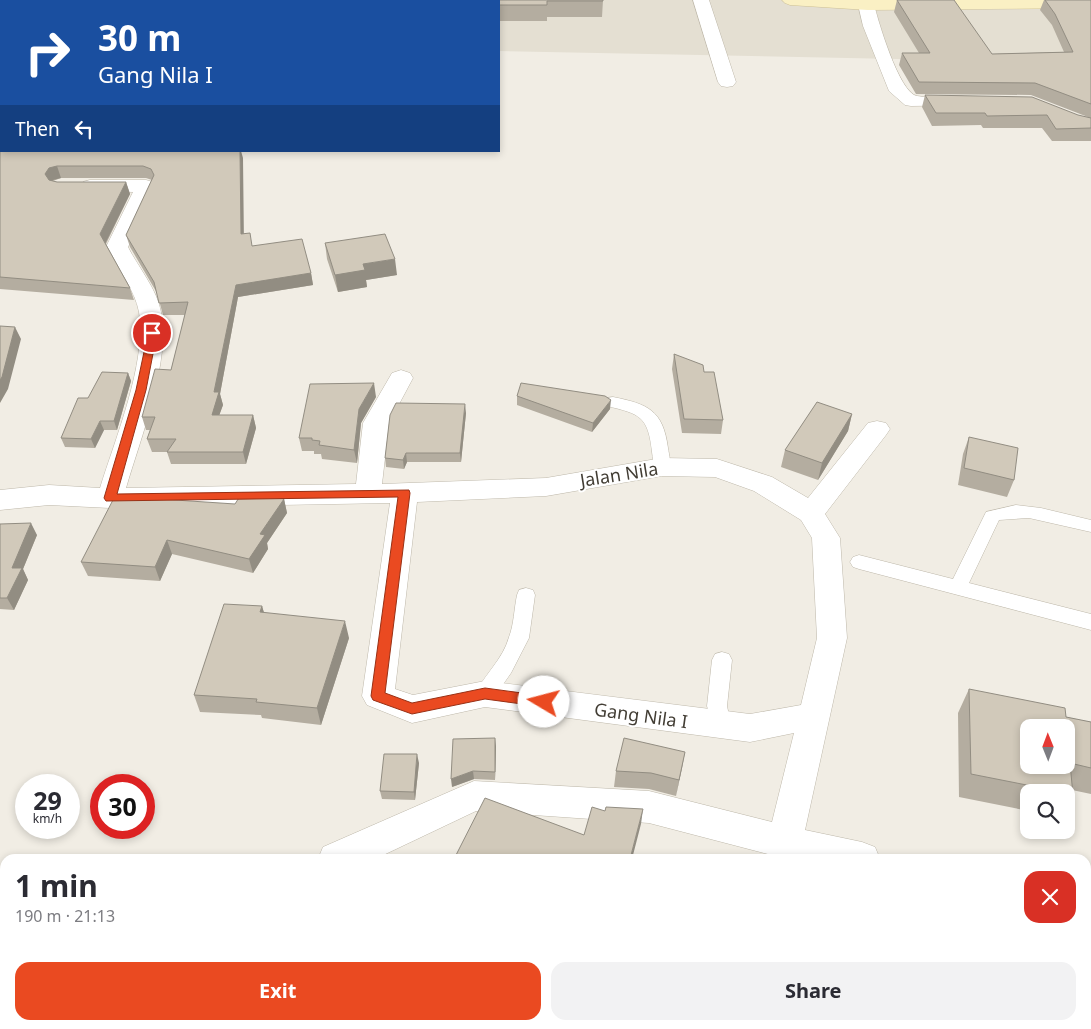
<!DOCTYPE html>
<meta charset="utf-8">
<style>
:root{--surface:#fff;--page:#f2f2f3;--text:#2b2b33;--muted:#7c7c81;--accent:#ea4a21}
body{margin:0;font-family:"Noto Sans",sans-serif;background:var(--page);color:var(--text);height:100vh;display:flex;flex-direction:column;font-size:19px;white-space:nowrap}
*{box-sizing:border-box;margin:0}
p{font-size:16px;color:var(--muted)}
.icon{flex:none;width:28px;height:28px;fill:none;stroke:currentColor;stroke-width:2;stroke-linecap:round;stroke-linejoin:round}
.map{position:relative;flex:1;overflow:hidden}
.panel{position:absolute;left:0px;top:854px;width:1091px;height:176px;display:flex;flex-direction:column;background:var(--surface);border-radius:15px 15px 0 0;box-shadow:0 2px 8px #0003}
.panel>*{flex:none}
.hud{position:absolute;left:0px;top:0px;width:500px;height:152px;box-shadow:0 2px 8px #0003;background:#1a4fa0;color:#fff;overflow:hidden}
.needle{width:32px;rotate:359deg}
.tools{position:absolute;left:1020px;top:719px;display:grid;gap:10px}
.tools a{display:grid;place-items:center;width:55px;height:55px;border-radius:10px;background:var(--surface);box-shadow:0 2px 8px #0003;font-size:25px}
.speed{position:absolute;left:15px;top:774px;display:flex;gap:10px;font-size:25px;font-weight:700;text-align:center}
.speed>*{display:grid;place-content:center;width:65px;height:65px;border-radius:50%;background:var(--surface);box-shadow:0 2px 8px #0003;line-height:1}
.speed small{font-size:12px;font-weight:400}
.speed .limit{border:8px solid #d22;background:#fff;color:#111}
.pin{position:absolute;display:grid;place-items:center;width:42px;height:42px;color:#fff;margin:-21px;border:2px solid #fff;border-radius:50%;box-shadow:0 1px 5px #0007}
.me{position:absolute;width:55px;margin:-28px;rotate:278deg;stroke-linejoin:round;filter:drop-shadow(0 0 4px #0008)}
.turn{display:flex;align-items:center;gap:18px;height:105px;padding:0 15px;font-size:22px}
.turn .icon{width:65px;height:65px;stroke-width:2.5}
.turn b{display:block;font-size:35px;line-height:42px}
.then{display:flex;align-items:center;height:48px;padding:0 15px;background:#0003;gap:10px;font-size:19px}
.round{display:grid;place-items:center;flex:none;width:52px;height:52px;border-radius:15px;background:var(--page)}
.overview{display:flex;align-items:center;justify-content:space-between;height:85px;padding:0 15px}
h1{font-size:30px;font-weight:700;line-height:38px}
.action{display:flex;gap:10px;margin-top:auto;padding:10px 15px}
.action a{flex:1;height:58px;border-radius:15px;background:var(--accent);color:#fff;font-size:20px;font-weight:700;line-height:58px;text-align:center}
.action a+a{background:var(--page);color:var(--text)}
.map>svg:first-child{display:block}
.residential{fill:#e4dfd2}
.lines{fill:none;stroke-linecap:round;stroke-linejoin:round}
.lane-casing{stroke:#beb8aa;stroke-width:1}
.street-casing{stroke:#beb8aa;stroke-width:1}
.secondary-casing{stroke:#cec196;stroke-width:1}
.lane{fill:#fff;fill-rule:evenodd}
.street{fill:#fff;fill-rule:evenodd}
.secondary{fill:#faf0c4;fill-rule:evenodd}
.wall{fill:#b4ada0}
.shaded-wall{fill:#928d82}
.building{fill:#d1c9ba;stroke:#928d82;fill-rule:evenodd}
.route{fill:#ea4a21;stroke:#983015}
.labels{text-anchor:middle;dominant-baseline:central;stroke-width:4;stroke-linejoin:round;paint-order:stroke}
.street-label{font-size:18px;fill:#423d34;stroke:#fff}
</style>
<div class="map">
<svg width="1091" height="1029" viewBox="0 0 1091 1029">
<rect width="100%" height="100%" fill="#f1ede4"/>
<path class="residential" d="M 0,0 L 1091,0 L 1091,63 L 499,51 L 499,1 L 1,1 L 1,41 Z"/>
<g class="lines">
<defs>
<path id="lane" d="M 613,397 C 648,404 663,410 668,448 C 669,455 672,464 668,471 L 662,473 L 656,471 C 653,465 653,458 652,452 C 648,416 640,414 607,406 L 605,402 L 607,398 Z
M 1016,505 L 1041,508 L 1091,520 L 1091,532 L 1029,518 L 999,520 L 969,583 L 1091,614 L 1091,630 L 859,569 L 853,567 L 850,562 L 853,557 L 859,555 L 953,579 L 986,512 Z
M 526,588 L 533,590 L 535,595 L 529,638 L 511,673 L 492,700 L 485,702 L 478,700 L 475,694 C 485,674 503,659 509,637 C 514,624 514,609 517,595 L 519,590 Z
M 722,652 L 729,654 L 732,660 L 727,706 L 731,725 L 728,731 L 721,734 L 714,731 L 707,706 L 712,660 L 715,654 Z"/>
<path id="street" d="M 693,0 L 709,0 L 736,82 L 733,86 L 727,87 L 721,86 L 718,82 Z
M 857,0 L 873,0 C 877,18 899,93 917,96 C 933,99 951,93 967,97 L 970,101 L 967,105 L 911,106 L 905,105 L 889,91 L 863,26 Z
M 90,180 L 146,180 L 153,182 L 156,186 L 128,247 C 138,267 157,289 161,312 C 171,361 140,440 126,488 L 356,484 L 363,423 L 392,373 L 401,370 L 410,373 L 413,378 L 389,423 L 382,484 L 546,478 L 662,458 L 717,459 L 772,477 L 808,498 L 868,423 L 877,421 L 886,423 L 890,429 L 886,435 L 825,514 L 840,538 L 847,638 L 805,830 L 862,842 L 875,847 L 880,859 L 787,859 L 649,823 L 476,811 L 375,859 L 318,859 L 323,847 L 474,781 L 649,791 L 772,822 L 794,733 L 750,742 L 485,707 L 412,723 L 367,705 L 362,696 L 390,503 L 110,508 L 49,505 L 0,510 L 0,490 L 49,485 L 100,488 C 115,439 147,363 139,312 C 135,290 117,267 106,247 L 133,192 L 83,190 L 80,186 L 83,182 ZM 662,476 L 715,477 L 754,491 L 801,520 L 812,538 L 817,638 L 801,705 L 750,714 L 485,681 L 413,695 L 395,689 L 417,502 L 546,496 Z
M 1086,886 L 1091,887 L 1091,923 L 1086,922 Z
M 5,925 L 5,963 L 0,964 L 0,926 Z"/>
<path id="secondary" d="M 782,0 L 1091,0 L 1091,8 L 868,10 L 790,5 L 785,3 Z"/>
</defs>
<use href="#lane" class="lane-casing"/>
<use href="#street" class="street-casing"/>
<use href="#secondary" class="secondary-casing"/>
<use href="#lane" class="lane"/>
<use href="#street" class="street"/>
<use href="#secondary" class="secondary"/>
</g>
<path class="wall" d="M 0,0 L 1,1 L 1,151 L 243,158 L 243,234 L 252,246 L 311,273 L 313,285 L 238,297 L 220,394 L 223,405 L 219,415 L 253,415 L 256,428 L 246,464 L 171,464 L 167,452 L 152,452 L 147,439 L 150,430 L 146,430 L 142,417 L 171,370 L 185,315 L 163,315 L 157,293 L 130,247 L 126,235 L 152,180 L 146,178 L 61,178 L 53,181 L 57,182 L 126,182 L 130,194 L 106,244 L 130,288 L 134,300 L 0,289 Z
M 603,0 L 602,17 L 547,17 L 547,21 L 499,21 L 499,1 Z
M 897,0 L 992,54 L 1064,52 L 1052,25 L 1040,10 L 1044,0 L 1091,0 L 1091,141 L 1052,141 L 1042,128 L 983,128 L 981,125 L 932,126 L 922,107 L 925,95 L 1088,117 L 1031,95 L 916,94 L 899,65 L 902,53 L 919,53 L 894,12 Z
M 325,243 L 397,275 L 366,280 L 367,287 L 338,292 L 327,259 Z
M 674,354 L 704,372 L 723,420 L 721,434 L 682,433 L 672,369 Z
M 128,373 L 131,381 L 117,430 L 104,430 L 95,448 L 65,447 L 61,438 L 88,398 Z
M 517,396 L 610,409 L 592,432 L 517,405 Z
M 376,397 L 361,423 L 357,463 L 322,459 L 321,454 L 314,454 L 314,451 L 302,451 L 299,438 Z
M 466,413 L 461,462 L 407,462 L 404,469 L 386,467 L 385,458 Z
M 852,414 L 848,431 L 818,480 L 781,467 L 785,450 Z
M 969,437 L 1014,480 L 1007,497 L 958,485 L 963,454 Z
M 284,499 L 287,513 L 267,543 L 268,549 L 253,573 L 172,554 L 160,581 L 88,576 L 81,562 L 235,504 Z
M 0,524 L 37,535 L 23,569 L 28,580 L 14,610 L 0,609 Z
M 262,606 L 264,613 L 349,638 L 321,725 L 262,718 L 261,715 L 200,712 L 194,695 Z
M 969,689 L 1066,717 L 1091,722 L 1091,794 L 1072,790 L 1073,795 L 1066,804 L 1066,792 L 1029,792 L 1029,811 L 959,797 L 958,713 Z
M 496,746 L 495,780 L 474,779 L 452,787 Z
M 685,752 L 676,796 L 649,789 L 614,787 L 616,771 Z
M 419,763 L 415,800 L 382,799 L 380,791 Z
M 632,1025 L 713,1029 L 632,1029 Z
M 850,1025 L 872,1025 L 863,1029 L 852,1029 Z
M 918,1025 L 957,1025 L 956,1029 L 918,1029 Z"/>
<path class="shaded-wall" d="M 240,151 L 241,151 L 243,158 L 244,246 L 241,234 Z
M 57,166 L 61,178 L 53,180 L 49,186 L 45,174 L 49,168 Z
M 126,182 L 130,194 L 104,246 L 100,234 Z
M 395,259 L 397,275 L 366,280 L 367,287 L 338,292 L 335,275 L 363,264 Z
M 311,273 L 313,285 L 238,297 L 220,394 L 223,405 L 215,427 L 212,415 L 214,392 L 236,285 Z
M 15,327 L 21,339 L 8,389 L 0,403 L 0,380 Z
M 128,373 L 131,381 L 117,430 L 114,421 Z
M 374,383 L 376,397 L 361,423 L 357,463 L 354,450 L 359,409 Z
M 611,400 L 610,409 L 592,432 L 593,423 Z
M 465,404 L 466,413 L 461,462 L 460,453 Z
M 852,414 L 848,431 L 818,480 L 822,463 Z
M 253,415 L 256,428 L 246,464 L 243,452 Z
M 100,421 L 104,430 L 95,448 L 91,439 Z
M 406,453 L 407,462 L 404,469 L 403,460 Z
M 284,499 L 287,513 L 267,543 L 268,549 L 253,573 L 249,559 L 260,534 Z
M 31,523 L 37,535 L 23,569 L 28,580 L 14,610 L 7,598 L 12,568 Z
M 167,540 L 172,554 L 160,581 L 155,567 Z
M 262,606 L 267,623 L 260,612 Z
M 345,621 L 349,638 L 321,725 L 317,708 Z
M 495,738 L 496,746 L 495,780 Z
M 685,752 L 682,768 L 676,796 L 679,780 Z
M 417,754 L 419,763 L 415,800 L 414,792 Z
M 473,771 L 474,779 L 452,787 L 451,779 Z
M 643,809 L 641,824 L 632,859 L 630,859 Z
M 235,1025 L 273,1025 L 273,1028 L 266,1029 L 235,1029 Z
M 858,1025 L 872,1025 L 863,1029 L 856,1029 Z"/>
<path class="building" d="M 0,0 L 374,0 L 375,1 L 1,1 L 1,151 L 240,151 L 241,234 L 250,233 L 252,246 L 302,239 L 311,273 L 236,285 L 214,392 L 219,392 L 212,415 L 253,415 L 243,452 L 167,452 L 176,439 L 147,439 L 155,417 L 142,417 L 155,369 L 171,370 L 188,302 L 159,303 L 154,282 L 126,235 L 154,175 L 151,169 L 143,166 L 57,166 L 49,168 L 45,174 L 49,180 L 57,182 L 126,182 L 100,234 L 130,288 L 0,277 Z
M 473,0 L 603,0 L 603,1 L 547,1 L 547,5 L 499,5 L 499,1 L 473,1 Z
M 897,0 L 954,0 L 992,54 L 1073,52 L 1055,14 L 1045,0 L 1091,0 L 1091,104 L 1035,83 L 919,82 L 902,53 L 930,53 Z
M 925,95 L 1032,97 L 1078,115 L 1091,118 L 1091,128 L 1056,129 L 1047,115 L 987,116 L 985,113 L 936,113 Z
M 385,234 L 395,259 L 363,264 L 365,270 L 335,275 L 325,243 Z
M 0,326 L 15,327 L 2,377 L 0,380 Z
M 674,354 L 703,365 L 704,372 L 714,372 L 723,420 L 684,419 Z
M 102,372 L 128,373 L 114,421 L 100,421 L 91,439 L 61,438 L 78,398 L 88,398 Z
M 374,383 L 359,409 L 354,450 L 319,445 L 320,441 L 312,440 L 312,438 L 299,438 L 310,384 Z
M 521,383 L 605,396 L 611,400 L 593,423 L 517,396 Z
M 817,402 L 852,414 L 822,463 L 785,450 Z
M 396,403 L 465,404 L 460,453 L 406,453 L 403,460 L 385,458 L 390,415 Z
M 969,437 L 1018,448 L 1014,480 L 964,468 Z
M 242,493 L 259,493 L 284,499 L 260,534 L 265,535 L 249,559 L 167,540 L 155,567 L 81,562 L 115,496 L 235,504 Z
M 31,523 L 12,568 L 22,568 L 7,598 L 0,598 L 0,524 Z
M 224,604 L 262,606 L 260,612 L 345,621 L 317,708 L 256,702 L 257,699 L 194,695 Z
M 969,689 L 1065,708 L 1066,717 L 1091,722 L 1091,768 L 1070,763 L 1073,795 L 1066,793 L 1066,792 L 1062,792 L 971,774 ZM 1029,728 L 1066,728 L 1066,765 L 1029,765 Z
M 495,738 L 495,772 L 473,771 L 451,779 L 453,739 Z
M 624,738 L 685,752 L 679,780 L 651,773 L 616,771 Z
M 384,754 L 417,754 L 414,792 L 380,791 Z
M 485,798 L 584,835 L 592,807 L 605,811 L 606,807 L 643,809 L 630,859 L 454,859 Z
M 10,1025 L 235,1025 L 235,1029 L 10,1029 Z
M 414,1025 L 433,1025 L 433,1029 L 401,1029 Z
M 632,1025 L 695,1025 L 713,1029 L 641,1029 Z
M 922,1025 L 957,1025 L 956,1029 L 921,1029 Z"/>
<path class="route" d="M 152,330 L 157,333 L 146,390 L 117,494 L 409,490 L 410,493 L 385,693 L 412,703 L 485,688 L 544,696 L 548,698 L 550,702 L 548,705 L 544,707 L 485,699 L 412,714 L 373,700 L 371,696 L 398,497 L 106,501 L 104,498 L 136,390 L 148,333 Z"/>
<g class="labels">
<g class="street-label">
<text transform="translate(619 474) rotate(-9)">Jalan Nila</text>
<text transform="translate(641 715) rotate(8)">Gang Nila I</text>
</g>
</g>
</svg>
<div class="tools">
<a><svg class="needle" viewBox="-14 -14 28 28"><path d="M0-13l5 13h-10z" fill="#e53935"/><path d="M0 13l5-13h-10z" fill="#7c7c81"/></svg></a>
<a><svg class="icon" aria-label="search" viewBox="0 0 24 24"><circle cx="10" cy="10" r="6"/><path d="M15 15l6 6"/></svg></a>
</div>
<div class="speed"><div>29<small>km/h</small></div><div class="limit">30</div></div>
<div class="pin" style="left:152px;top:333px;background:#d93025"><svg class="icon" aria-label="arrive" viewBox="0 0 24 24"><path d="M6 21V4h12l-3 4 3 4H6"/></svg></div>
<svg class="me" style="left:544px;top:702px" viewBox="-20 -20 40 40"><circle r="19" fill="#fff"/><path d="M0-13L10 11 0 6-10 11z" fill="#ea4a21"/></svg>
<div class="hud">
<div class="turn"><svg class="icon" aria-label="right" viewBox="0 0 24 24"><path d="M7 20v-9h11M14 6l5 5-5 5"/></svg><div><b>30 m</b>Gang Nila I</div></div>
<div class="then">Then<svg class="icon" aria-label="left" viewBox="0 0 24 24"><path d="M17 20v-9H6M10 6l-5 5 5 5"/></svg></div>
</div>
<section class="panel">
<div class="overview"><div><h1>1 min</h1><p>190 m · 21:13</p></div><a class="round" style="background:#d93025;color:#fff"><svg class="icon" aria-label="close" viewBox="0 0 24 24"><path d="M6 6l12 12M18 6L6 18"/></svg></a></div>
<div class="action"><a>Exit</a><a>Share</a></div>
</section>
</div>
